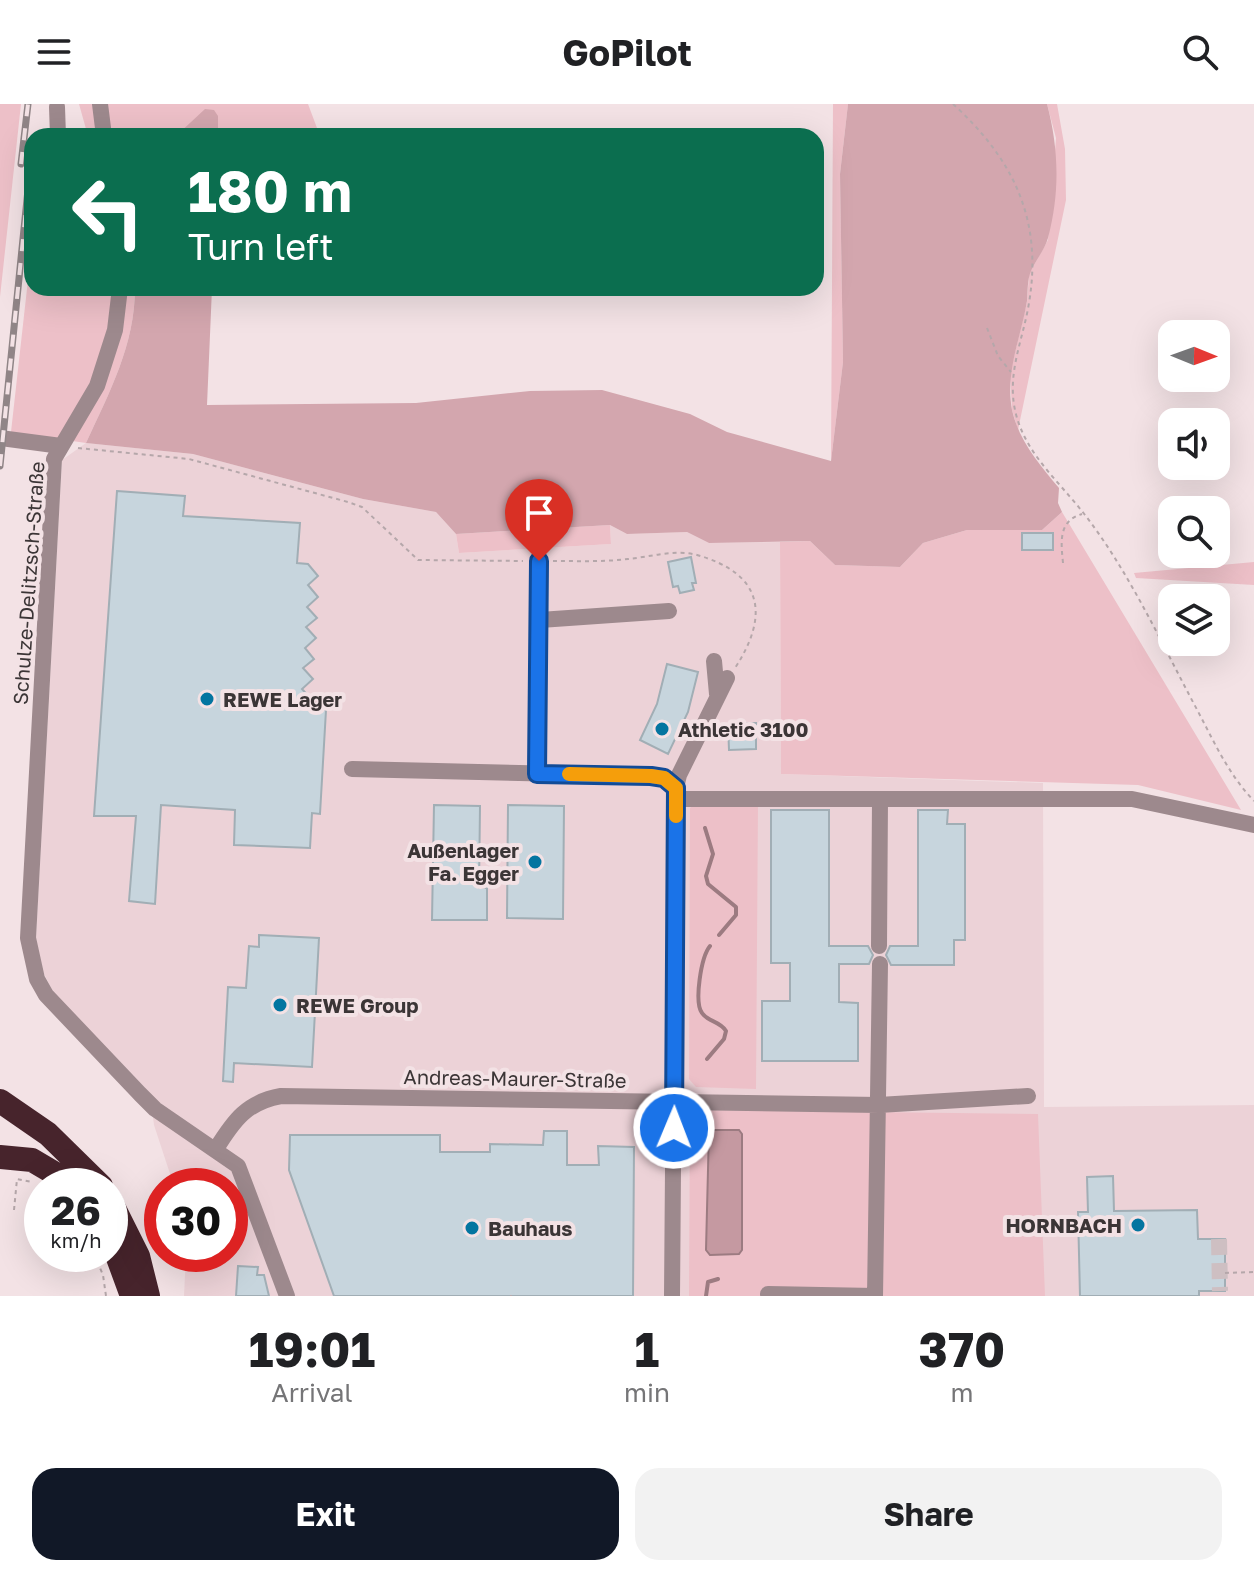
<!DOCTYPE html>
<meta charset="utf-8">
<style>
:root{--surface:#fff;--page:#f2f2f2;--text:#202124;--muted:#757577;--accent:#111827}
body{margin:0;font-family:"Golos Text",sans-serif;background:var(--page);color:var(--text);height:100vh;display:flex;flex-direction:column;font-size:30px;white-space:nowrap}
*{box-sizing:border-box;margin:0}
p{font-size:26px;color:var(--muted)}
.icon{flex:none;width:44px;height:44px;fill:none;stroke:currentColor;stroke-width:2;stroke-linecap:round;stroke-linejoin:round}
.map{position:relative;height:1192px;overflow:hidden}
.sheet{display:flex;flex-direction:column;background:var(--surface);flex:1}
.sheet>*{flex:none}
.hud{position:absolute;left:24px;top:24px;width:800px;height:168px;border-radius:24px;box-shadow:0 8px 32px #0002;background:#0b6e4f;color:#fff;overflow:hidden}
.needle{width:52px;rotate:91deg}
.buttons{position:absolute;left:1158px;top:216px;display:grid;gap:16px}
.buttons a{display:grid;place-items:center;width:72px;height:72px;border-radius:16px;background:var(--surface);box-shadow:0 8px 32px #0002;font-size:40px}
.speed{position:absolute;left:24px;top:1064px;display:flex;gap:16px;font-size:40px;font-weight:700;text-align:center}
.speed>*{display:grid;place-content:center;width:104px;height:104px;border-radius:50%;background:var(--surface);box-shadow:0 8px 32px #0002;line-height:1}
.speed small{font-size:20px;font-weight:400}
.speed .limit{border:12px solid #d22;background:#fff;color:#111}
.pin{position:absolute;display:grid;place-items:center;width:68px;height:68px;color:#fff;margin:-82px -34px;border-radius:50% 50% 50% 0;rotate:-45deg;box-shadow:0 0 8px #0007}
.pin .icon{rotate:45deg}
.me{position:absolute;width:88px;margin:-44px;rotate:1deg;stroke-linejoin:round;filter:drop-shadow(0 0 6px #0008)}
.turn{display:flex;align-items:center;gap:28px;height:168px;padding:0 32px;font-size:36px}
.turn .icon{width:104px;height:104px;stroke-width:2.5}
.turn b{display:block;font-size:56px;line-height:68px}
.eta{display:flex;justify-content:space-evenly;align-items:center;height:136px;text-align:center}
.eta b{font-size:48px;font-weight:700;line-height:56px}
.primary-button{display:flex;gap:16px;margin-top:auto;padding:16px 32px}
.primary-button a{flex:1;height:92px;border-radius:24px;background:var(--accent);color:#fff;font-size:32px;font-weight:700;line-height:92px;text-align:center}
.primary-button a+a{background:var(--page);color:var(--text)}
header{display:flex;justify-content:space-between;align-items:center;height:104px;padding:0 32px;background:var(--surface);font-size:36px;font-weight:700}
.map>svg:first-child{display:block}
.built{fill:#ecd2d7}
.green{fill:#edc0c8}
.forest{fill:#d3a6ae}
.water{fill:#c599a1;stroke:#9c7b81;stroke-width:2}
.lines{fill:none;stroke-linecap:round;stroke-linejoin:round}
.stream{stroke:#9c7b81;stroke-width:4}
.building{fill:#c7d5dd;stroke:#a1aeb5;stroke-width:2}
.minor-tunnel{stroke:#cebfc2;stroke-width:16;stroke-dasharray:16 8;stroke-linecap:butt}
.path{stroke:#b5a7aa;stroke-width:2;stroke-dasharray:4 4;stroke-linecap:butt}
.minor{stroke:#9d898d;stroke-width:16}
.highway{stroke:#47242c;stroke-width:24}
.rail-casing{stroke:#908587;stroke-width:7}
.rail{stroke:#f3e2e5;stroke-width:4;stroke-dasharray:12;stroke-linecap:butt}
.route-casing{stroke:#114b97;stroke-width:20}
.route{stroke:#1a73e8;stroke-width:14}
.slow{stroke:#f59e0b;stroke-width:14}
.poi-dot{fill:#0475a0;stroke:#f3e2e5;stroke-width:3}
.labels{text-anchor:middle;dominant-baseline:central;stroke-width:8;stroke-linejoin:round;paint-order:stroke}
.street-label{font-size:20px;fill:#3b3536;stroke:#f3e2e5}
.poi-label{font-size:20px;font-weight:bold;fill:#3b3536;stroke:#f3e2e5;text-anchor:start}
</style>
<header><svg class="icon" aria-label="menu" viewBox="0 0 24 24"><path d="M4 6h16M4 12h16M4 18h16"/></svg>GoPilot<svg class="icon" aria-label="search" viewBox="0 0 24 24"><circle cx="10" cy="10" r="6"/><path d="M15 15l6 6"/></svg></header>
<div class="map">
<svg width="1254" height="1192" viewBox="0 0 1254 1192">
<rect width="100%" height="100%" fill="#f3e2e5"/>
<path class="built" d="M 86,339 L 193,350 L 363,395 L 436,408 L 456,430 L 459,449 L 611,440 L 610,421 L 627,430 L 687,428 L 709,439 L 780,438 L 781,670 L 1043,679 L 1044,1003 L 1254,1001 L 1254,1192 L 184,1192 L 186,1150 L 230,1150 L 230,1082 L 174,1082 L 154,1021 L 150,989 L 56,893 L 43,868 L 36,834 L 62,356 Z"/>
<path class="green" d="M 0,0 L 21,0 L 0,193 Z
M 79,0 L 308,0 L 320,32 L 218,32 L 218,12 L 181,26 L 176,32 L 88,32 Z
M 833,0 L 848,0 L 840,70 L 843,258 L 831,357 Z
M 1047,0 L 1057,0 L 1065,45 L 1066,96 L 1018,326 L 1012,306 L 1010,269 L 1027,198 L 1029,170 L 1048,136 L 1056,34 Z
M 32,140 L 32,184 L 135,184 C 135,241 109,289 86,339 L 11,328 Z
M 1062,408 L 1241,706 L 1138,681 L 781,670 L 780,438 L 810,437 L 835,461 L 900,463 L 923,439 L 967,426 L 1042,426 Z
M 610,421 L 611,440 L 459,449 L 456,430 Z
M 1254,458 L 1254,481 L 1136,474 L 1134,469 Z
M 696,699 L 758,700 L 756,985 L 696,983 L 689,975 L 690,704 Z
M 693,1006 L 1038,1010 L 1045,1192 L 689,1192 L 690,1008 Z"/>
<path class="forest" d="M 848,0 L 1047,0 C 1059,45 1060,89 1048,134 C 1045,145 1036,156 1031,167 C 1027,176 1028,187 1027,197 C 1021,234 1005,267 1012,306 C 1019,337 1039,360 1059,384 L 1058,399 L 1062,408 L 1042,426 L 967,426 L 923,439 L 900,463 L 835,461 L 810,437 L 709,439 L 687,428 L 627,430 L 610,421 L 456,430 L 436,408 L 363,395 L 193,350 L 86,339 C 109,289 135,241 135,184 L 212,184 L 207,301 L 416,299 L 530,287 L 602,286 L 690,310 L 727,328 L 831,357 L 843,258 L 840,70 Z
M 205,5 L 214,6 L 218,12 L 218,32 L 176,32 Z"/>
<path class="water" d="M 709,1026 L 739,1026 L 742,1030 L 742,1146 L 739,1150 L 710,1151 L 706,1146 Z"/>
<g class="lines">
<path class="stream" d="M 705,724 L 713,750 L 706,772 L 708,780 L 736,803 L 736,811 L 719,831
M 707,955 L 724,935 L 726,927 C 720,917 708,918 702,909 C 694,898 701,853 710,842
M 706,1192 L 708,1178 L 718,1175"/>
</g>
<path class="building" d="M 117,387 L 185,392 L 183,412 L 300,419 L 297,459 L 308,460 L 318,472 L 308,481 L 318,493 L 307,503 L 317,514 L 306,523 L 316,534 L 305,544 L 314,555 L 303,564 L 313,575 L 302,585 L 320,605 L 326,606 L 320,710 L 312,709 L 310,744 L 234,741 L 235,706 L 161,701 L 155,800 L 129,797 L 136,712 L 94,712 Z
M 1022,429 L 1053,429 L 1053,446 L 1022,446 Z
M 691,453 L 696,479 L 692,479 L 694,486 L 680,489 L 678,482 L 673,483 L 668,458 Z
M 667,560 L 698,568 L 688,608 L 668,650 L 640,636 L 657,600 Z
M 756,619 L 756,645 L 729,646 L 728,620 Z
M 434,701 L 480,702 L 479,784 L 487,784 L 487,816 L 432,816 Z
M 508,701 L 564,702 L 563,815 L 507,814 Z
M 771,706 L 829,706 L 829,842 L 868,842 L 873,851 L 869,860 L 839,860 L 839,898 L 858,899 L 858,957 L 762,957 L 762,897 L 790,897 L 790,859 L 771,859 Z
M 918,706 L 948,706 L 947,720 L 965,720 L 965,836 L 954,836 L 954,861 L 891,861 L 886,851 L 890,842 L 918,842 Z
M 259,831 L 319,834 L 312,963 L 234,959 L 233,978 L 223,977 L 228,883 L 246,884 L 249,842 L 259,843 Z
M 544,1027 L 567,1027 L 567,1061 L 599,1061 L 598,1042 L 634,1043 L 633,1192 L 334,1192 L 289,1066 L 290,1031 L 440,1031 L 440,1048 L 490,1048 L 490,1040 L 543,1041 Z
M 1113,1072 L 1114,1107 L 1197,1106 L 1198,1135 L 1225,1135 L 1225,1187 L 1199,1187 L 1199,1192 L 1080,1192 L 1078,1108 L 1088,1108 L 1087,1073 Z
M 238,1162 L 258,1163 L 257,1171 L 264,1171 L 269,1192 L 236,1192 Z"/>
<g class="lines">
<path class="minor-tunnel" d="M 1219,1135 L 1220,1187"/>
<path class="path" d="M 953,0 C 1013,55 1043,115 1029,199 C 1023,236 1007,268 1015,306 C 1024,349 1059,377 1085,411 C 1129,468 1160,536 1194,600 C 1212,633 1227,669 1254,697
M 987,224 L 998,252 L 1011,268
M 78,344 L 189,355 L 348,398 L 362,403 L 418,456 L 523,457
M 553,457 C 578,457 604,458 628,455 C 650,453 675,445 697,451 C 761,469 771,509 735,564
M 1063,459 C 1061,438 1058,417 1082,410
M 14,1106 L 17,1075 L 32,1078
M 94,1150 L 103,1171 L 106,1192
M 1225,1169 L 1254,1168
M 511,1191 L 511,1192"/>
<path class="minor" d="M 100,0 L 104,32
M 57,3 L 58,32
M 120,184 L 115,226 L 97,282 L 54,355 L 28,834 L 37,875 L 46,891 L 140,990 L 155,1005 L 238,1062 L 287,1192
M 0,334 L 61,342
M 540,516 L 669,507
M 714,557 L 717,590
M 352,665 L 651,672 L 664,674 L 676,684
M 537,670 L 539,457
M 676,695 L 1132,695 L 1254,721
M 879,842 L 880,695
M 216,1045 C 234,1016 247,998 281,992 L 879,1001 L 1028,992
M 768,1190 L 875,1192
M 672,1192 L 676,684 L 679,671 L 727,574
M 875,1192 L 880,860"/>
<path class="highway" d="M 0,997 L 48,1030 L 101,1082
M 0,1053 L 32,1056 L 76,1082
M 110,1096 L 138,1152 L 148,1192
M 110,1132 L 132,1192"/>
<defs>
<path id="rail" d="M 21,60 L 28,0
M 0,362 L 32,46"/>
</defs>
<use href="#rail" class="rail-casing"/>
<use href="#rail" class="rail"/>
</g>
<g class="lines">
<defs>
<path id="route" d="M 539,457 L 537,670 L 651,672 L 664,674 L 676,684 L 674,1024"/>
</defs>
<use href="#route" class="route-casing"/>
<use href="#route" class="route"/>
<path class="slow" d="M 569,670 L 651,672 L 664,674 L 676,684 L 676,712"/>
</g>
<g class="poi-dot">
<circle cx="207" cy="595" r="8"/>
<circle cx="662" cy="625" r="8"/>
<circle cx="535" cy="758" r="8"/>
<circle cx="280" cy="901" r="8"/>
<circle cx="1138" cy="1121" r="8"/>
<circle cx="472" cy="1124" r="8"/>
</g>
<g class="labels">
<g class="street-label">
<text transform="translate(28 479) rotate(-86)">Schulze-Delitzsch-Straße</text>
<text transform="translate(515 974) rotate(1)">Andreas-Maurer-Straße</text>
</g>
<g class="poi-label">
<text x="223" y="595">REWE Lager</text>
<text x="678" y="625">Athletic 3100</text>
<text x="519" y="746" text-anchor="end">Außenlager<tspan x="519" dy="23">Fa. Egger</tspan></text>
<text x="296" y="901">REWE Group</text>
<text x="1122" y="1121" text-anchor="end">HORNBACH</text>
<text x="488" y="1124">Bauhaus</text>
</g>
</g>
</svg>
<div class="buttons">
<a><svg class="needle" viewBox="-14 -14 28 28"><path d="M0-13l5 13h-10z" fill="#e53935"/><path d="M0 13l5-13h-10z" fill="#757577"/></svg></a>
<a><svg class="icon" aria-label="sound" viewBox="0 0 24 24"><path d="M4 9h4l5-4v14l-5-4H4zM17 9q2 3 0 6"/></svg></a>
<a><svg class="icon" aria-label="search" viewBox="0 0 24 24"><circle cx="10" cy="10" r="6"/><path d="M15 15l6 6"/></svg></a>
<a><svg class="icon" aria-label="layers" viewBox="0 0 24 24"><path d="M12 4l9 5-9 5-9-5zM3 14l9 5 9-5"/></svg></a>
</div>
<div class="speed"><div>26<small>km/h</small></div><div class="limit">30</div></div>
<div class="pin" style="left:539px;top:457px;background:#d93025"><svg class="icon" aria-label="arrive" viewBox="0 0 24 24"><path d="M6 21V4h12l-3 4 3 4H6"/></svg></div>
<svg class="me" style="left:674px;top:1024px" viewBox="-20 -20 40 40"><circle r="17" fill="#1a73e8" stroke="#fff" stroke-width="3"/><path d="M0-11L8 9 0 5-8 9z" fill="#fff"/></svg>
<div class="hud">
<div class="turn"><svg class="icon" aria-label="left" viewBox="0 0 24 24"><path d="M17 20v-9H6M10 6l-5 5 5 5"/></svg><div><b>180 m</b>Turn left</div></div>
</div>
</div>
<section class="sheet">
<div class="eta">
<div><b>19:01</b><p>Arrival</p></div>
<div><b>1</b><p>min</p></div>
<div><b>370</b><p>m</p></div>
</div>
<div class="primary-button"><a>Exit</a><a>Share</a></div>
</section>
